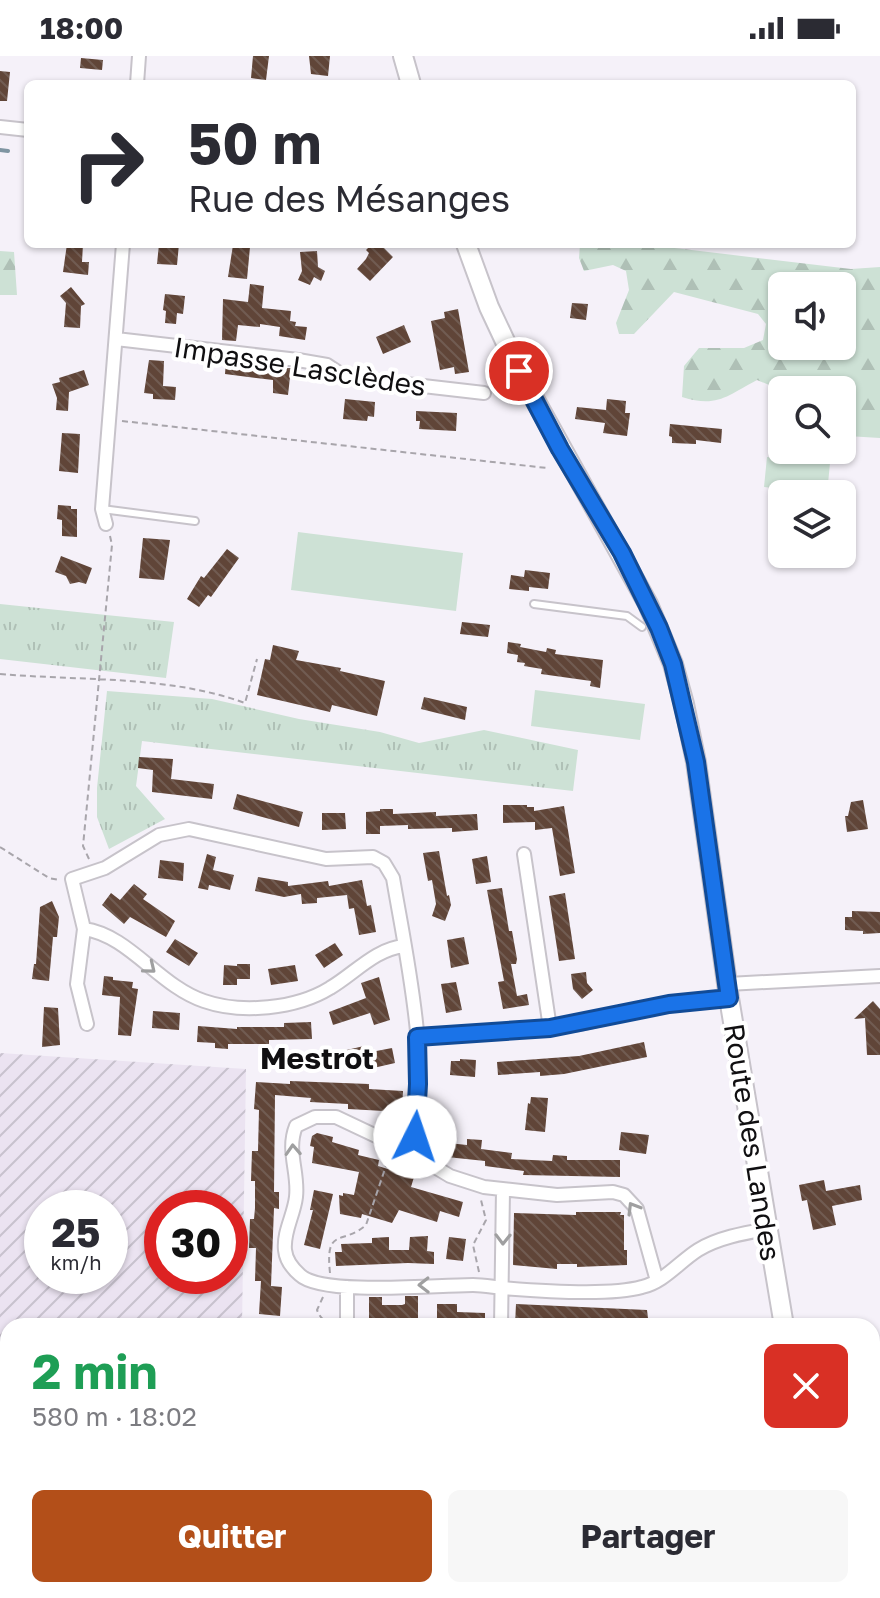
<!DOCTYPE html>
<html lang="fr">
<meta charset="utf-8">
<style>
:root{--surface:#fff;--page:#f7f7f7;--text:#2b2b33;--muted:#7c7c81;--accent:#b34f19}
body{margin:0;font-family:"Golos Text",sans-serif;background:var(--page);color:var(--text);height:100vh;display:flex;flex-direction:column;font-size:30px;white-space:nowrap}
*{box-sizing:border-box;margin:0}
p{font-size:26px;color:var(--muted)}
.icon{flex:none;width:44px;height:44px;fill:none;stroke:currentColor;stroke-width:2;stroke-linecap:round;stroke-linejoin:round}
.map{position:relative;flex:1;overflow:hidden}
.sheet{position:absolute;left:0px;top:1262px;width:880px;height:280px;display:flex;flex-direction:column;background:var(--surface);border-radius:24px 24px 0 0;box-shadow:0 2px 6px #0004}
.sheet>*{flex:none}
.hud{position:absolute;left:24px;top:24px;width:832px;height:168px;border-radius:12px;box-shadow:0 2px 6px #0004;background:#fff;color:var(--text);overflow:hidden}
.controls{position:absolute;left:768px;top:216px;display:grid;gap:16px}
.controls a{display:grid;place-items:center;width:88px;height:88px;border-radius:12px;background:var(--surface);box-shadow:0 2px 6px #0004;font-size:40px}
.speed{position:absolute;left:24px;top:1134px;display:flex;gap:16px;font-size:40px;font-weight:700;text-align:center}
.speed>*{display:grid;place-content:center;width:104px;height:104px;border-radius:50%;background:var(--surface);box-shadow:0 2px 6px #0004;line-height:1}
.speed small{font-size:20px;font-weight:400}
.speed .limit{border:12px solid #d22;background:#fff;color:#111}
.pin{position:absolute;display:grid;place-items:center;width:68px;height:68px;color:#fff;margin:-34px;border:4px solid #fff;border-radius:50%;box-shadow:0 2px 8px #0007}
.me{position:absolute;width:88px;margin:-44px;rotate:4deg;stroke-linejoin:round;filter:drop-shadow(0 0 6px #0008)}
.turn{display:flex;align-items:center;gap:28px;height:168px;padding:0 32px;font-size:36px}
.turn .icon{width:104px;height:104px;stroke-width:2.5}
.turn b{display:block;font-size:56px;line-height:68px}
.round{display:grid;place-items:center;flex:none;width:84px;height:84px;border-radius:12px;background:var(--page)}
.overview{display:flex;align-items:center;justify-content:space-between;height:136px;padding:0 32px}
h1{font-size:48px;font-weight:700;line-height:60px;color:#1e9e55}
.primary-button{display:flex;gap:16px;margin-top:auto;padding:16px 32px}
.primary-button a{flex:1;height:92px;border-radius:12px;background:var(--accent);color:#fff;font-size:32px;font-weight:700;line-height:92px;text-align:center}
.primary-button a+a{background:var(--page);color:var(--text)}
.status{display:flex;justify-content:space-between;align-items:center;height:56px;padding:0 40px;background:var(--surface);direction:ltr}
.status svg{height:22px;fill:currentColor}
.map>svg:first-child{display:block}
.industrial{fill:url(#industrial-furrows);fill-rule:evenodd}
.grass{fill:url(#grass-tufts)}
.forest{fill:url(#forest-firs);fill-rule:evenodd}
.pitch{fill:#cde1d5}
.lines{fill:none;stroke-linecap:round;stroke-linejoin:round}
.stream{stroke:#7f95a2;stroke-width:4}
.building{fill:url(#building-back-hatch)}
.service-casing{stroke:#c7c3ca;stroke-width:10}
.minor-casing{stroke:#c7c3ca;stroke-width:16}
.secondary-casing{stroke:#c7c3ca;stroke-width:20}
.primary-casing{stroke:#c7c3ca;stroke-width:22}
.path{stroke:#a8a5ab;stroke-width:2;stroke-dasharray:6 4;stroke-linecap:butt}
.service{stroke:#fff;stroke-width:6}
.minor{stroke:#fff;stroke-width:12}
.secondary{stroke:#fff;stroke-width:16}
.primary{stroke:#fff;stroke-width:18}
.oneway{stroke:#9f9fa0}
.route-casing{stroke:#114b97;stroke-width:20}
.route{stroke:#1a73e8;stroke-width:14}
.labels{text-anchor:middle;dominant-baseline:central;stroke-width:8;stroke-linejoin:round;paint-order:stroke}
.street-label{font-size:28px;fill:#100f11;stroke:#fff}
.neighbourhood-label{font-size:30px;font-weight:bold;fill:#100f11;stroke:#fff}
</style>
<div class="status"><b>18:00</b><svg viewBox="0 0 49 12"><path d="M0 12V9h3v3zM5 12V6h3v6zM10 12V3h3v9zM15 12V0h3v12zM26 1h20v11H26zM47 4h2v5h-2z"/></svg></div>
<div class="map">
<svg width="880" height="1542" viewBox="0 0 880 1542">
<defs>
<pattern id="industrial-furrows" width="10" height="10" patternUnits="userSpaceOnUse" patternTransform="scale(2)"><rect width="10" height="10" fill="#ebe3f1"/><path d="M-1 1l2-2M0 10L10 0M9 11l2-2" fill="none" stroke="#c8c2ce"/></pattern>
<pattern id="grass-tufts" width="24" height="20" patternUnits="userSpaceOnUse" patternTransform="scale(2)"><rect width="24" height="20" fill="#cde1d5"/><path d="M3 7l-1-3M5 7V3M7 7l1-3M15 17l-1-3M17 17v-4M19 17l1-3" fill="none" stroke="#afc0b6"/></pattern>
<pattern id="forest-firs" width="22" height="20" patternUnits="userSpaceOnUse" patternTransform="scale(2)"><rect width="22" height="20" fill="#cde1d5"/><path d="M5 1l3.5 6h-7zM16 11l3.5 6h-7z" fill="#afc0b6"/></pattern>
<pattern id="building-back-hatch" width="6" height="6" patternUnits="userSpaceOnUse" patternTransform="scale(2)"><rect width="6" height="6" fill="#604538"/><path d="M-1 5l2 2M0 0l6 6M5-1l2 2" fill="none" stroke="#715c52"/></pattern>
</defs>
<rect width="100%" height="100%" fill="#f5f1f9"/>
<path class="industrial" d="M 0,997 L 246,1013 L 242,1270 L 8,1270 L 8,1453 L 0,1446 ZM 42,1152 L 110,1152 L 110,1220 L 42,1220 ZM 162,1152 L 230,1152 L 230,1220 L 162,1220 Z
M 0,1486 L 8,1492 L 8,1534 L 31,1534 L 25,1542 L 0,1542 Z
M 110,1534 L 203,1534 L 197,1542 L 120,1542 Z"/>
<path class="grass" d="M 0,548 L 174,566 L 166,622 L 0,603 Z
M 107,635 L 212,643 L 299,663 L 380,676 L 419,687 L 484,674 L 578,694 L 573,735 L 142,685 L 136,730 L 165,763 L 109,793 L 97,761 L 97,732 Z"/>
<path class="forest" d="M 580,188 L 641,188 L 851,213 L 880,211 L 880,382 L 847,380 L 842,386 L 842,334 L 782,334 L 782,353 L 774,331 L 757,324 C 727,340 717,352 682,341 L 684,310 L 699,292 L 744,292 L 763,284 L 766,268 L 758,258 L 674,236 L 634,278 L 619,278 L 616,267 L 629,234 L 626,215 L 613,209 L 584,215 L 579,202 ZM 842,230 L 842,290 L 782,290 L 782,230 Z
M 0,195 L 14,196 L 17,239 L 0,239 Z
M 880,1340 L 880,1442 L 872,1444 L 872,1341 Z"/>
<path class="pitch" d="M 767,401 L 830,407 L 827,438 L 764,431 Z
M 298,476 L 463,497 L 456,555 L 291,534 Z
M 535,634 L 645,648 L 640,684 L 531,670 Z"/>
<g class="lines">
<path class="stream" d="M 0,94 L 8,95
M 872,1433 L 880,1427
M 214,1542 L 221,1534"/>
</g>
<path class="building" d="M 253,0 L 269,0 L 266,24 L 251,22 Z
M 309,0 L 330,0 L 328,20 L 311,18 Z
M 81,2 L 103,4 L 102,14 L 80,12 Z
M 0,15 L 10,16 L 7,45 L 0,45 Z
M 67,188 L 83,188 L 82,206 L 89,206 L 88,219 L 63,216 Z
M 159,188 L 179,188 L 177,209 L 157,208 Z
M 372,188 L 380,188 L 393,201 L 370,225 L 357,213 L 366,203 L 369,197 L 366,194 Z
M 233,189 L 250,191 L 247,223 L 228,221 Z
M 317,195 L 318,211 L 325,215 L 321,225 L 314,221 L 310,229 L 298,224 L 302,215 L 300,196 Z
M 250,228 L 264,230 L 262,252 L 291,255 L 290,265 L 296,266 L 295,270 L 307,271 L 305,284 L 279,280 L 280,271 L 260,268 L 260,271 L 238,269 L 236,285 L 222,284 L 223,243 L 248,246 Z
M 71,231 L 85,248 L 81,250 L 80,272 L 64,271 L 66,247 L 60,240 Z
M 165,238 L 185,240 L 183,258 L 177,257 L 176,268 L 165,267 L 166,255 L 163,254 Z
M 572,247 L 588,248 L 586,264 L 570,262 Z
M 458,253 L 469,316 L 455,318 L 454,311 L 440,314 L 431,265 L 445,262 L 444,256 Z
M 404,269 L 411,286 L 383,298 L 376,281 Z
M 149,304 L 164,305 L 163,330 L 176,331 L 175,344 L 153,343 L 153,338 L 144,337 Z
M 226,305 L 255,308 L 255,312 L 291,312 L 288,339 L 273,337 L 273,324 L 225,318 Z
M 84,314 L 89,329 L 69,336 L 68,355 L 56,354 L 57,342 L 52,328 L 60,326 L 59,322 Z
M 345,343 L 375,346 L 374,361 L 368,360 L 367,365 L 343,363 Z
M 607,343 L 626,345 L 625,357 L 630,357 L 627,380 L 603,377 L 605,367 L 575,363 L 577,351 L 606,354 Z
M 416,355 L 457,357 L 456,375 L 419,373 L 420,365 L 416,365 Z
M 670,368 L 722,373 L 721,387 L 696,384 L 696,388 L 672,387 L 672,381 L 669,380 Z
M 62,377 L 80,378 L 78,417 L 59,415 Z
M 58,449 L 71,450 L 71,453 L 77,453 L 77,481 L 62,480 L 62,464 L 57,463 Z
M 143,482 L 170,484 L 164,524 L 139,522 Z
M 227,493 L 239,502 L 211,541 L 208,539 L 199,551 L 187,543 L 201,520 L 204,522 Z
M 61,500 L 92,512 L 86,528 L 79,526 L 70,528 L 66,520 L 55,516 Z
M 525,514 L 550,517 L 548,533 L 529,531 L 529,535 L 509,533 L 511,519 L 524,521 Z
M 462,566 L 490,569 L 488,581 L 460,578 Z
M 508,586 L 521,588 L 520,591 L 546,596 L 547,592 L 556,594 L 555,598 L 603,604 L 600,632 L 590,630 L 591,625 L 541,618 L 542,613 L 524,610 L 525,607 L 517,606 L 518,599 L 507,597 Z
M 273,589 L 299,595 L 296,604 L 341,612 L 340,615 L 385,625 L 377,660 L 332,649 L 330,656 L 257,639 L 265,603 L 270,604 Z
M 424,641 L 467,651 L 465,664 L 421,653 Z
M 139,701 L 173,703 L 171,723 L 214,728 L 212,743 L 152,736 L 153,714 L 138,712 Z
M 237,738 L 303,756 L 299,771 L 233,753 Z
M 863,744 L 868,773 L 847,776 L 845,760 L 848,760 L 851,746 Z
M 503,749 L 527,749 L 527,751 L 534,751 L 534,755 L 564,750 L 575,817 L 560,820 L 552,772 L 535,774 L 535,766 L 503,767 Z
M 380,753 L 393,753 L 393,758 L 436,756 L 436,760 L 477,758 L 478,774 L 452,776 L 452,772 L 408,773 L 408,769 L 380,770 L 380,778 L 366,778 L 366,756 L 380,755 Z
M 322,757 L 345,757 L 346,773 L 322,774 Z
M 439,795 L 447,840 L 449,839 L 451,849 L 445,865 L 432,860 L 436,848 L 432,824 L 428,825 L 423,797 Z
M 207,798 L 216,801 L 213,814 L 234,819 L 230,834 L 209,829 L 208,834 L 198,832 Z
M 487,800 L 491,826 L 476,828 L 472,803 Z
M 160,804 L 184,807 L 183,825 L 158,822 Z
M 258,821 L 288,826 L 288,830 L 328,825 L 329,830 L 362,824 L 367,850 L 371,849 L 376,876 L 359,879 L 354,852 L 349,853 L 347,839 L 317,842 L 317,847 L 302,848 L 301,838 L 284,841 L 255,835 Z
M 134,828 L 147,838 L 143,843 L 175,865 L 166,881 L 130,861 L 124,868 L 102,849 L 111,837 L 120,844 Z
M 502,832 L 509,875 L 512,875 L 517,903 L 516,908 L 511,908 L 517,940 L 527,938 L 529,949 L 503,953 L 498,926 L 504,925 L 487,834 Z
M 565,837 L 575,903 L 559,905 L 549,840 Z
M 52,845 L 59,861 L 57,881 L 53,881 L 49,925 L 32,923 L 34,908 L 36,908 L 40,851 Z
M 852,855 L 880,856 L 880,877 L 863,878 L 863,875 L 845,874 L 845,861 L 852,861 Z
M 464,881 L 469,908 L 451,912 L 447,884 Z
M 175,883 L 198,897 L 189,910 L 166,896 Z
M 335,887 L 343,899 L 324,912 L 315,899 Z
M 237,908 L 250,908 L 250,923 L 237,923 L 237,929 L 223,929 L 224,909 L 237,910 Z
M 295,909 L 298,925 L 271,929 L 268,913 Z
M 586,916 L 587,927 L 593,934 L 582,943 L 573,933 L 571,918 Z
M 104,920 L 113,921 L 113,924 L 133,926 L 132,932 L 138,933 L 131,980 L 118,979 L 120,941 L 102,939 Z
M 379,921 L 390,964 L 374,969 L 370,957 L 333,969 L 329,956 L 366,942 L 361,927 Z
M 456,926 L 462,954 L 446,957 L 441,928 Z
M 873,945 L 880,953 L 880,999 L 867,999 L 865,962 L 854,963 Z
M 44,951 L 58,952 L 60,989 L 42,991 Z
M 153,955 L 180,957 L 179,974 L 152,972 Z
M 311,966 L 312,983 L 269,984 L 269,988 L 228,988 L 228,993 L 215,992 L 215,987 L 197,986 L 198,970 L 237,973 L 237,971 L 284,971 L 284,967 Z
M 644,986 L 647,1001 L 564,1018 L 540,1020 L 540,1016 L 498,1019 L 497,1006 L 579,1000 Z
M 364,990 L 368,1006 L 341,1011 L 338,996 Z
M 392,992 L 395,1007 L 369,1013 L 366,997 Z
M 460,1003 L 476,1004 L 475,1021 L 450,1019 L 451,1005 L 460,1005 Z
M 290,1025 L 369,1028 L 369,1033 L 403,1035 L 402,1056 L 348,1053 L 348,1048 L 310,1046 L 311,1042 L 275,1039 L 274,1136 L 279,1136 L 279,1153 L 274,1152 L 271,1230 L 282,1231 L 280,1260 L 259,1258 L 261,1225 L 255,1225 L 256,1192 L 249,1192 L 250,1163 L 254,1163 L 255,1152 L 255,1125 L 251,1125 L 252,1095 L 258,1095 L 259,1054 L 254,1053 L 256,1026 L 290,1028 Z
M 531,1041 L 548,1042 L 545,1076 L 525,1074 L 528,1047 L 530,1048 Z
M 621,1076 L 649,1079 L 646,1098 L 619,1094 Z
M 317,1077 L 333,1081 L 332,1086 L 359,1094 L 358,1099 L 379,1104 L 378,1110 L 414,1121 L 411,1131 L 463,1146 L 459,1161 L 440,1155 L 437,1166 L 399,1154 L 392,1167 L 362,1158 L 361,1162 L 340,1158 L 339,1139 L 343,1140 L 343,1137 L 354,1139 L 359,1116 L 312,1107 L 314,1091 L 310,1090 L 312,1080 Z
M 467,1083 L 482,1084 L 481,1093 L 512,1097 L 511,1103 L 552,1105 L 553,1099 L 567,1100 L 567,1104 L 620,1104 L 620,1121 L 523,1119 L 524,1115 L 485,1110 L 485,1105 L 447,1101 L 448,1087 L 467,1089 Z
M 824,1124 L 826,1135 L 860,1129 L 862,1144 L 832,1150 L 836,1169 L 813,1174 L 807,1144 L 802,1145 L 799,1129 Z
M 314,1134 L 333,1138 L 320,1193 L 304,1189 L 313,1154 L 310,1154 Z
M 576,1156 L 621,1156 L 620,1159 L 624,1159 L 624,1194 L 627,1194 L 627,1209 L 577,1211 L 577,1208 L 557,1208 L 557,1213 L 513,1209 L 514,1157 L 576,1159 Z
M 428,1180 L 427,1195 L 434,1196 L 434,1208 L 408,1207 L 336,1210 L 335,1196 L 342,1196 L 341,1188 L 372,1187 L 372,1182 L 389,1181 L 389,1194 L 409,1194 L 410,1181 Z
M 449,1181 L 466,1183 L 463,1205 L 446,1203 Z
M 405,1240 L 418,1240 L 418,1266 L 369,1264 L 369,1241 L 382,1241 L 382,1249 L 402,1249 L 405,1248 Z
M 437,1248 L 457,1248 L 457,1256 L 485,1257 L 485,1270 L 437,1270 Z
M 516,1248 L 647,1254 L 649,1270 L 566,1267 L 566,1270 L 515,1269 Z"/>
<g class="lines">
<defs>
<path id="service" d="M 102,453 L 195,465
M 534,548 L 627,560 L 642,571"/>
<path id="minor" d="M 137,28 L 139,0
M 0,71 L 28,74
M 116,283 L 298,304 L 327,309 L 345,321 L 484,337
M 106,468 L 102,453 L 123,188
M 524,798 L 550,972
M 84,873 C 129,879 159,930 204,945 C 241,958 296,953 330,932 C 354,918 375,893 404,890
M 728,928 L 880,920
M 87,968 L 77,928 L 84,873 L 72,823 L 105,812 L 159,779 L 189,773 L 326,803 L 373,801 L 384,807 L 393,822 C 406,900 434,1020 410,1096
M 417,981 L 518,975 L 580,968 L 669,948 L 729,942
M 657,1225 L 637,1153 L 624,1139 L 613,1136 L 557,1139 L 484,1131 L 450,1120 L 410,1096 L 336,1061 L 315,1061 L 296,1070 C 286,1095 299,1116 296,1141 C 294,1159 283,1176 285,1194 C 286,1204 293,1213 300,1219 C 322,1240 439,1229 473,1229 C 483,1229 493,1231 503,1232 C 539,1235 610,1240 642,1231 C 664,1226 679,1206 698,1194 C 717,1182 744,1177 767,1173
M 347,1231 L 347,1270
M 501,1270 L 503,1134"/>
<path id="secondary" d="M 0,1465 L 8,1471
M 87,1534 L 97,1542"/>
<path id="primary" d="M 403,0 L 411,28
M 466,188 L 489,251 L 519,315 L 648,548 L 673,608 L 684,648 L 696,706 L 729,942 L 784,1270
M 863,1534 L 866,1542"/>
</defs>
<use href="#service" class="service-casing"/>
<use href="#minor" class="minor-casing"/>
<use href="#secondary" class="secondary-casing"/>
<use href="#primary" class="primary-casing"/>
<path class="path" d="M 495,338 L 513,339
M 122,365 L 547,412
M 0,618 C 81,625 168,619 245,647 L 257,603
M 0,791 L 49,822 L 59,824
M 89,803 L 83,790 L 112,489 L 110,480
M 479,1216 L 473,1189 L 486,1164 L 481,1144
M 330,1217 C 325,1170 342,1190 366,1169 L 389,1101
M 323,1241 L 317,1254 C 321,1263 324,1266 333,1266"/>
<use href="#service" class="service"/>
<use href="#minor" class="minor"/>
<use href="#secondary" class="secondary"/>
<use href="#primary" class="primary"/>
</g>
<defs><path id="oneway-chevron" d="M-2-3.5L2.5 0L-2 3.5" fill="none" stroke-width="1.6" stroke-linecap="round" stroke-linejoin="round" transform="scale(2)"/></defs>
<g class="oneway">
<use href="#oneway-chevron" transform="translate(150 912) rotate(39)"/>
<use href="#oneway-chevron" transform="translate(293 1094) rotate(-93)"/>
<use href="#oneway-chevron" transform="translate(633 1152) rotate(-121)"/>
<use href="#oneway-chevron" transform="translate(503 1183) rotate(91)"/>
<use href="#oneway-chevron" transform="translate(424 1229) rotate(179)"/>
</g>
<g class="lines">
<defs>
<path id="route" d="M 415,1081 L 418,1028 L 417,981 L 550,972 L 669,948 L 729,942 L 696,706 L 673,608 L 659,572 L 622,497 L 560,393 L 519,315"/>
</defs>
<use href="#route" class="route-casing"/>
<use href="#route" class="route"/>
</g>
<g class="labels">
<g class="street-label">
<text transform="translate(300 310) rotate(9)">Impasse Lasclèdes</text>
<text transform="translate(753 1086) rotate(81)">Route des Landes</text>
</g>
<g class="neighbourhood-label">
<text x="317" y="1002">Mestrot</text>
</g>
</g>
</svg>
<div class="controls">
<a><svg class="icon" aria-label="sound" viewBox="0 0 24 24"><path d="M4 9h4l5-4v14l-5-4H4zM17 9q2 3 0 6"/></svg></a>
<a><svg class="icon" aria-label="search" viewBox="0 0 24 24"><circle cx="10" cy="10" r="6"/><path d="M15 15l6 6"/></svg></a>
<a><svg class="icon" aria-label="layers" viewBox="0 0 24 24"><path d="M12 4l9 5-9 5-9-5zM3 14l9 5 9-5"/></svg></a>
</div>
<div class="speed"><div>25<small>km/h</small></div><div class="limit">30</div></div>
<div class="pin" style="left:519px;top:315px;background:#d93025"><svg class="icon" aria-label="arrive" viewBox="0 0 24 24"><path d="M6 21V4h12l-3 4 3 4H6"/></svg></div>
<svg class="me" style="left:415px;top:1081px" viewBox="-20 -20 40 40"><circle r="19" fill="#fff"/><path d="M0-13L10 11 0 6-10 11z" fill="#1a73e8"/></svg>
<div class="hud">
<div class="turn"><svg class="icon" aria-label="right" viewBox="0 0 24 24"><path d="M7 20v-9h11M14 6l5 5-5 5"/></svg><div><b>50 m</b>Rue des Mésanges</div></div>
</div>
<section class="sheet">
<div class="overview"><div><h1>2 min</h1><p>580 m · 18:02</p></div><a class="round" style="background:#d93025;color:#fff"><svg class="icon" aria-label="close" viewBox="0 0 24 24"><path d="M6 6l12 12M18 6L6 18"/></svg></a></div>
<div class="primary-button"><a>Quitter</a><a>Partager</a></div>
</section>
</div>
